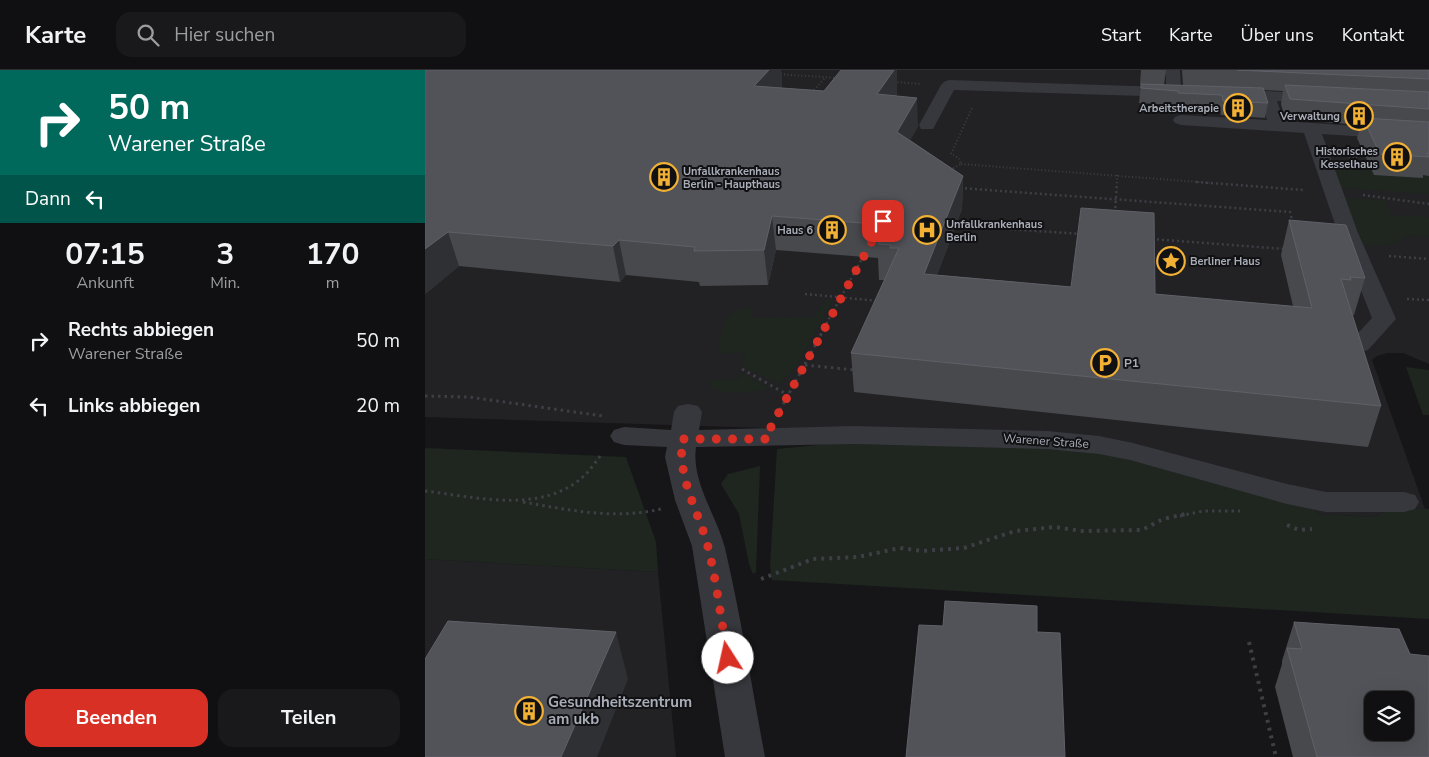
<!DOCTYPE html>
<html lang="de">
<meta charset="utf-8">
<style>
:root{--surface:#101012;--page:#19191b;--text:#f1f3f6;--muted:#9c9d9f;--line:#303032;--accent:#d93025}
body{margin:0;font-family:"Nunito Sans",sans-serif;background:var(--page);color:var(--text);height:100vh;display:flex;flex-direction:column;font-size:19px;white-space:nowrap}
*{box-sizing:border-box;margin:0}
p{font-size:16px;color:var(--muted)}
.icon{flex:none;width:28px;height:28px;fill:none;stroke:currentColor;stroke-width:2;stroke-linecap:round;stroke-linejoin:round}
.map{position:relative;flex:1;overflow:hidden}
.details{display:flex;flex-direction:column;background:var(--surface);width:425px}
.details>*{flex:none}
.hud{background:#00695c;color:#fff;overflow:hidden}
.buttons{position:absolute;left:939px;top:621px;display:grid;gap:10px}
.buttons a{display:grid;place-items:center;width:50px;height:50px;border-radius:10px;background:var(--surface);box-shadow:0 5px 20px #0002,0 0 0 1px var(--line);font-size:25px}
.pin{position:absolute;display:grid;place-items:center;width:42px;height:42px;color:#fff;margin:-21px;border-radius:10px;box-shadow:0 2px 8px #0006}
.me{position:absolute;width:55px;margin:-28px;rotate:350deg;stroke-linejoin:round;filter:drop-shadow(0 0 4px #0008)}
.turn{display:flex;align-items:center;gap:18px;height:105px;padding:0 25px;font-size:22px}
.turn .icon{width:65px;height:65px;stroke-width:2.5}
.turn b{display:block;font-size:35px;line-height:42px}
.then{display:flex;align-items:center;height:48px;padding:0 25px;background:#0003;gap:10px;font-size:19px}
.eta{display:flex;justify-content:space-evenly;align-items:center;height:85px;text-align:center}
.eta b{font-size:30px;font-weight:700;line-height:35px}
.primary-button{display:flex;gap:10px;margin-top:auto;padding:10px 25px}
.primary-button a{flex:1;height:58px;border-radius:15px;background:var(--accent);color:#fff;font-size:20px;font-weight:700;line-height:58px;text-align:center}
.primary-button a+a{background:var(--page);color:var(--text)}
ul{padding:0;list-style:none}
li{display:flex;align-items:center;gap:15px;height:65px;padding:0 25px}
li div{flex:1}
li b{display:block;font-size:19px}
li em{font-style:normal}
header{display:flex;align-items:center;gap:30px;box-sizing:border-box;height:70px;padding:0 25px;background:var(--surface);border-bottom:1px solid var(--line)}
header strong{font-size:24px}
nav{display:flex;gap:28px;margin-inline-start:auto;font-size:18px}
.search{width:350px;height:45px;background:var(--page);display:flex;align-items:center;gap:12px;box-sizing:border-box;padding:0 18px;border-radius:15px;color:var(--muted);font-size:19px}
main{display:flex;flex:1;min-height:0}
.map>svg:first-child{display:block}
.built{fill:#222225}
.green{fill:#1e261f}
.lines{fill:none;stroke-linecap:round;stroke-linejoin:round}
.path-far3{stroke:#3d3f44;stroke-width:2;stroke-dasharray:1 2.5;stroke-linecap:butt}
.path-far2{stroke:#3d3f44;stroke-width:2.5;stroke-dasharray:2 3;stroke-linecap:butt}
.path-far1{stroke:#3d3f44;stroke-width:3;stroke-dasharray:2.5 4;stroke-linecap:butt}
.path{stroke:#3d3f44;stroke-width:4;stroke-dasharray:3 5;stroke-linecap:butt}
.minor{fill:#37383d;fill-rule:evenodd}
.wall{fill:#47494d}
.shaded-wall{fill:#2f3033}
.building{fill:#525359;stroke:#5f6168;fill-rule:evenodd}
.route{stroke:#d93025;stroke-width:9;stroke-dasharray:0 16.2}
.labels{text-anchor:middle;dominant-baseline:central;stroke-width:4;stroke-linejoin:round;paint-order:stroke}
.far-poi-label{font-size:11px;font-weight:bold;fill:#a8adb8;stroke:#111113;text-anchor:end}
.poi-label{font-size:12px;font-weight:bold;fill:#a8adb8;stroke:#111113;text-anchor:start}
.street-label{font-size:12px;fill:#a8adb8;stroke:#111113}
.near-poi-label{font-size:15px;font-weight:bold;fill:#a8adb8;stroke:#111113;text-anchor:start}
</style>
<header>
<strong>Karte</strong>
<div class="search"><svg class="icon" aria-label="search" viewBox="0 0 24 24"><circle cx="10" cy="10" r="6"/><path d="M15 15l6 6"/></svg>Hier suchen</div>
<nav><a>Start</a><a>Karte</a><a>Über uns</a><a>Kontakt</a></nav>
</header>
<main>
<section class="details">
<div class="hud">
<div class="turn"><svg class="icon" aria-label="right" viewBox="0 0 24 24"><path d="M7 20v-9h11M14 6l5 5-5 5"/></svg><div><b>50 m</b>Warener Straße</div></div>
<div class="then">Dann<svg class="icon" aria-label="left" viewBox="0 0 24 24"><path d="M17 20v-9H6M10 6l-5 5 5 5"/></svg></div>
</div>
<div class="eta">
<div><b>07:15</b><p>Ankunft</p></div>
<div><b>3</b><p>Min.</p></div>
<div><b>170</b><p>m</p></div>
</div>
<ul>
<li><svg class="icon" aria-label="right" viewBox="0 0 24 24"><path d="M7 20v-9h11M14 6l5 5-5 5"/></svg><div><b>Rechts abbiegen</b><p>Warener Straße</p></div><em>50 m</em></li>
<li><svg class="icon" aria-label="left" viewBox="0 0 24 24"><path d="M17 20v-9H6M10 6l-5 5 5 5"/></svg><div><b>Links abbiegen</b></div><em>20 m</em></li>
</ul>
<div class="primary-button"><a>Beenden</a><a>Teilen</a></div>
</section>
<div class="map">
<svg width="1004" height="687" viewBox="0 0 1004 687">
<rect width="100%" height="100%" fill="#161618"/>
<path class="built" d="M 0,0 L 851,0 L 1004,37 L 1004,294 L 978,283 L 962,283 L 952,286 L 947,290 L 1000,439 L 966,438 L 950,447 L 895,444 L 882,434 L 398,360 L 0,347 Z
M 0,489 L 233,502 L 251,687 L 0,687 Z"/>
<path class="green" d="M 903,89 L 943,92 L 1004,106 L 1004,124 L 914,118 Z
M 920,128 L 960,130 L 966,145 L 1004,147 L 1004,167 L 984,165 C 969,177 955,176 937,175 Z
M 403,229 L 408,229 C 396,250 373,302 354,314 L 318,297 L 320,283 L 292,284 C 299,257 295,239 328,237 L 326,248 L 389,247 L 399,231 Z
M 981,297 L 1004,300 L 1004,345 L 998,345 Z
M 316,302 L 346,318 C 332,323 293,327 283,314 L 284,310 L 314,309 Z
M 443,370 L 627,375 L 710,387 L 882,434 L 895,444 L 950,447 L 966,438 L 1004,439 L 1004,549 L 347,510 L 345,495 L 352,379 Z
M 0,378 L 201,387 L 231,472 L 233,502 L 0,489 Z
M 335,396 L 331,502 L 328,504 L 324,494 L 314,444 L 296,414 L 303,404 Z"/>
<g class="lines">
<path class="path-far3" d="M 352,4 L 413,8
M 469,12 L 496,14
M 389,20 L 400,8
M 924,88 L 934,88
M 536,94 L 787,113
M 525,100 L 536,94 L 534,88 L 526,84 L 547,38
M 692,113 L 692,105"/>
<path class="path-far2" d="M 771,112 L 879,120
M 535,118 L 865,142 L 868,153
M 938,125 L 1004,134
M 690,143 L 692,112
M 530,152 L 568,158 L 656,164
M 727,169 L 860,179
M 964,186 L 1004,189
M 380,224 L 454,231
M 982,229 L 1003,230 L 1002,228
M 399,258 L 439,185"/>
<path class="path-far1" d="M 380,295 L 430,300 L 430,298
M 317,299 L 363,325
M 0,326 L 44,327 L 178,346
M 355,340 L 400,257
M 0,421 C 51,427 118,445 160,405 C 166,399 171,391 177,384
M 98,432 C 144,440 189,450 236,439
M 755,446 L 778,441 L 815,441"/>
<path class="path" d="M 862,455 L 874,460 L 887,459
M 336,509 L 388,489 L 433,487 L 475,478 L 497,481 L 539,478 L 590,461 L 630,457 L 657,461 L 717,460 L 738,449 L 761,444
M 824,572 L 851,687"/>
<path class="minor" d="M 725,0 L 755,0 L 756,18 L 760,22 L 757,25 L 749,27 L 529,20 L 508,59 L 496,59 L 494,55 L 516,15 L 519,12 L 524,10 L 741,17 L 741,5 L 727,3 Z
M 805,19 L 894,24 L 900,26 L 902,29 L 900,32 L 894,34 L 852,31 L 859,51 L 1004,61 L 1004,71 L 897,64 L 933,163 L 971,249 L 943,280 L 934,282 L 925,280 L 922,275 L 947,248 L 913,163 L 879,63 L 756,55 L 750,53 L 748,50 L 750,47 L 756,45 L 842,50 L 836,30 L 800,27 L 797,24 L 800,21 Z
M 263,334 L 273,336 L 277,342 L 274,360 L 430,356 L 622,361 L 674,366 L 708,373 L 862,414 L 901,422 L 979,422 L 990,425 L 994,432 L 990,439 L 979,442 L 901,442 L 862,434 L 705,390 L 674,384 L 622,379 L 430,374 L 271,377 C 266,412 292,446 300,478 C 316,547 327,618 340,687 L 300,687 L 267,476 L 250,430 L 240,387 L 242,377 L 199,375 L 189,372 L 185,366 L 189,360 L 199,357 L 246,360 L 249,342 L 253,336 Z"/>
</g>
<path class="wall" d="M 0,0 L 356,0 L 357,16 L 356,18 L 399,21 L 416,0 L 472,0 L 472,23 L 471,26 L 493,56 L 485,70 L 538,106 L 537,139 L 512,205 L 868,236 L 856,185 L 864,150 L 940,208 L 929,245 L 927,244 L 956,336 L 943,377 L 429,322 L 426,283 L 460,210 L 454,210 L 453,188 L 351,180 L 343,215 L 275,216 L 274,212 L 201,205 L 195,212 L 34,196 L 0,224 Z
M 716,0 L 741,0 L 739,15 L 758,15 L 757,0 L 1004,0 L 1004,106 L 998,105 L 998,108 L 949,105 L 932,68 L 936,55 L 860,49 L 856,34 L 858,21 L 839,20 L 843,33 L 840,48 L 796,45 L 795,40 L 751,37 L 751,35 L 714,33 L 716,14 L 715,14 Z
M 869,552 L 1004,687 L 868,687 L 850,617 L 857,594 L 857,591 Z"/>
<path class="shaded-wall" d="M 344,0 L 356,0 L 357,16 L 332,44 L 329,16 Z
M 469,0 L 472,0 L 472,23 L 453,53 L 452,24 Z
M 492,28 L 493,56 L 473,92 L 472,62 Z
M 538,106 L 537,139 L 499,240 L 499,204 Z
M 347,146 L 351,180 L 343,215 L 339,180 Z
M 23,162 L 34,196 L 0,224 L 0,179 Z
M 194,170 L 201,205 L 195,212 L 188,176 Z
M 191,562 L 203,609 L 172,687 L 136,687 Z"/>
<path class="building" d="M 0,0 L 344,0 L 329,16 L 399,21 L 416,0 L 469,0 L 452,24 L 492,28 L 472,62 L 538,106 L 499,204 L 646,217 L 656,138 L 729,143 L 730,224 L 887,238 L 864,150 L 921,155 L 940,208 L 925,207 L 926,210 L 916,209 L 956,336 L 426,283 L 474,178 L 465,178 L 466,175 L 453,174 L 463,155 L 347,146 L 339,180 L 269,181 L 270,177 L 194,170 L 188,176 L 23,162 L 0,179 Z
M 812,0 L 1004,0 L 1004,9 Z
M 716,14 L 838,18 L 843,33 L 798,31 L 797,25 L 753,23 L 753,21 L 716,18 Z
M 860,15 L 1004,22 L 1004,39 L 865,29 Z
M 938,48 L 1004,52 L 1004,84 L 1002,83 L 1004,87 L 955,84 Z
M 520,531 L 612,536 L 612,562 L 635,563 L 640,687 L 481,687 L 494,555 L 518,556 Z
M 23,551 L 191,562 L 136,687 L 0,687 L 0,589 Z
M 869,552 L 974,559 L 985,584 L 1004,586 L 1004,687 L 892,687 L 862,578 L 877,579 ZM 948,630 L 980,630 L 980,662 L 948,662 Z"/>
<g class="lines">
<path class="route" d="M 303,588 C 296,551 292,513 283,477 C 273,439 253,411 257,369 L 344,369 L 346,357 L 458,151"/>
</g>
<defs>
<symbol id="building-ring" viewBox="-11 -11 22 22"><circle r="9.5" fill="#111113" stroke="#f2b134" stroke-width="1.5"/><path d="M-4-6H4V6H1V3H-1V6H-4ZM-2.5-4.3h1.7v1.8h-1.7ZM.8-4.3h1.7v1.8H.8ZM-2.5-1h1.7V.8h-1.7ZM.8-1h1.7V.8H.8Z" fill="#f2b134"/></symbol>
<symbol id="hospital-ring" viewBox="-11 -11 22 22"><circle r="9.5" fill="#111113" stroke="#f2b134" stroke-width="1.5"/><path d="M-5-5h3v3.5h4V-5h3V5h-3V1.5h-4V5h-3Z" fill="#f2b134"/></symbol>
<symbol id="sight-ring" viewBox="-11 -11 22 22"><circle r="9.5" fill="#111113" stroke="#f2b134" stroke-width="1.5"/><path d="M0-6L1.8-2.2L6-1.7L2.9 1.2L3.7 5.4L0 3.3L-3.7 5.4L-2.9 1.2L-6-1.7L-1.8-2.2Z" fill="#f2b134"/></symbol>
<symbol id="parking-ring" viewBox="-11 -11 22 22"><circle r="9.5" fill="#111113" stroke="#f2b134" stroke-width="1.5"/><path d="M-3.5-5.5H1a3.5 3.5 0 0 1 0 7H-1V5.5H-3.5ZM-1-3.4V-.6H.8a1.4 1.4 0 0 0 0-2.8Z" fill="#f2b134"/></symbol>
</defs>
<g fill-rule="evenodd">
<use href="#building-ring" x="797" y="22" width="32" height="32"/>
<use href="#building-ring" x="918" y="30" width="32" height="32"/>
<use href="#building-ring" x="956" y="71" width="32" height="32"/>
<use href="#building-ring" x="223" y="91" width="32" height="32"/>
<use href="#building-ring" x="391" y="144" width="32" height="32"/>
<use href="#hospital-ring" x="486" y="144" width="32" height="32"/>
<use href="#sight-ring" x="730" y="175" width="32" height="32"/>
<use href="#parking-ring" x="664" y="277" width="32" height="32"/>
<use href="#building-ring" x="88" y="625" width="32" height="32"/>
</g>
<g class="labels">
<g class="far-poi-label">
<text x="794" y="38">Arbeitstherapie</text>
<text x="915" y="46">Verwaltung</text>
<text x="953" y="81">Historisches<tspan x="953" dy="13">Kesselhaus</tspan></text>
<text x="258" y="101" text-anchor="start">Unfallkrankenhaus<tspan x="258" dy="13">Berlin - Haupthaus</tspan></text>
<text x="521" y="154" text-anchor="start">Unfallkrankenhaus<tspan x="521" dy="13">Berlin</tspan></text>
<text x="388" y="160">Haus 6</text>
<text x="765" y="191" text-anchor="start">Berliner Haus</text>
</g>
<g class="poi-label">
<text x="699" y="293">P1</text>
</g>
<g class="street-label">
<text transform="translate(621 371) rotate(4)">Warener Straße</text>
</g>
<g class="near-poi-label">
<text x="123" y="632">Gesundheitszentrum<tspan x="123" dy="17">am ukb</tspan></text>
</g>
</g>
</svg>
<div class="buttons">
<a><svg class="icon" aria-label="layers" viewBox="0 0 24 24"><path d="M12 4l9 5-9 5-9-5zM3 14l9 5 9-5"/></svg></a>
</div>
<div class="pin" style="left:458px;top:151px;background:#d93025"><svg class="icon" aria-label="arrive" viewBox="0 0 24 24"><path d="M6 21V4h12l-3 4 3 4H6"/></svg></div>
<svg class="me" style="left:303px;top:588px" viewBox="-20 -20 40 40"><circle r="19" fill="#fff"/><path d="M0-13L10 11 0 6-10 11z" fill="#d93025"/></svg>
</div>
</main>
